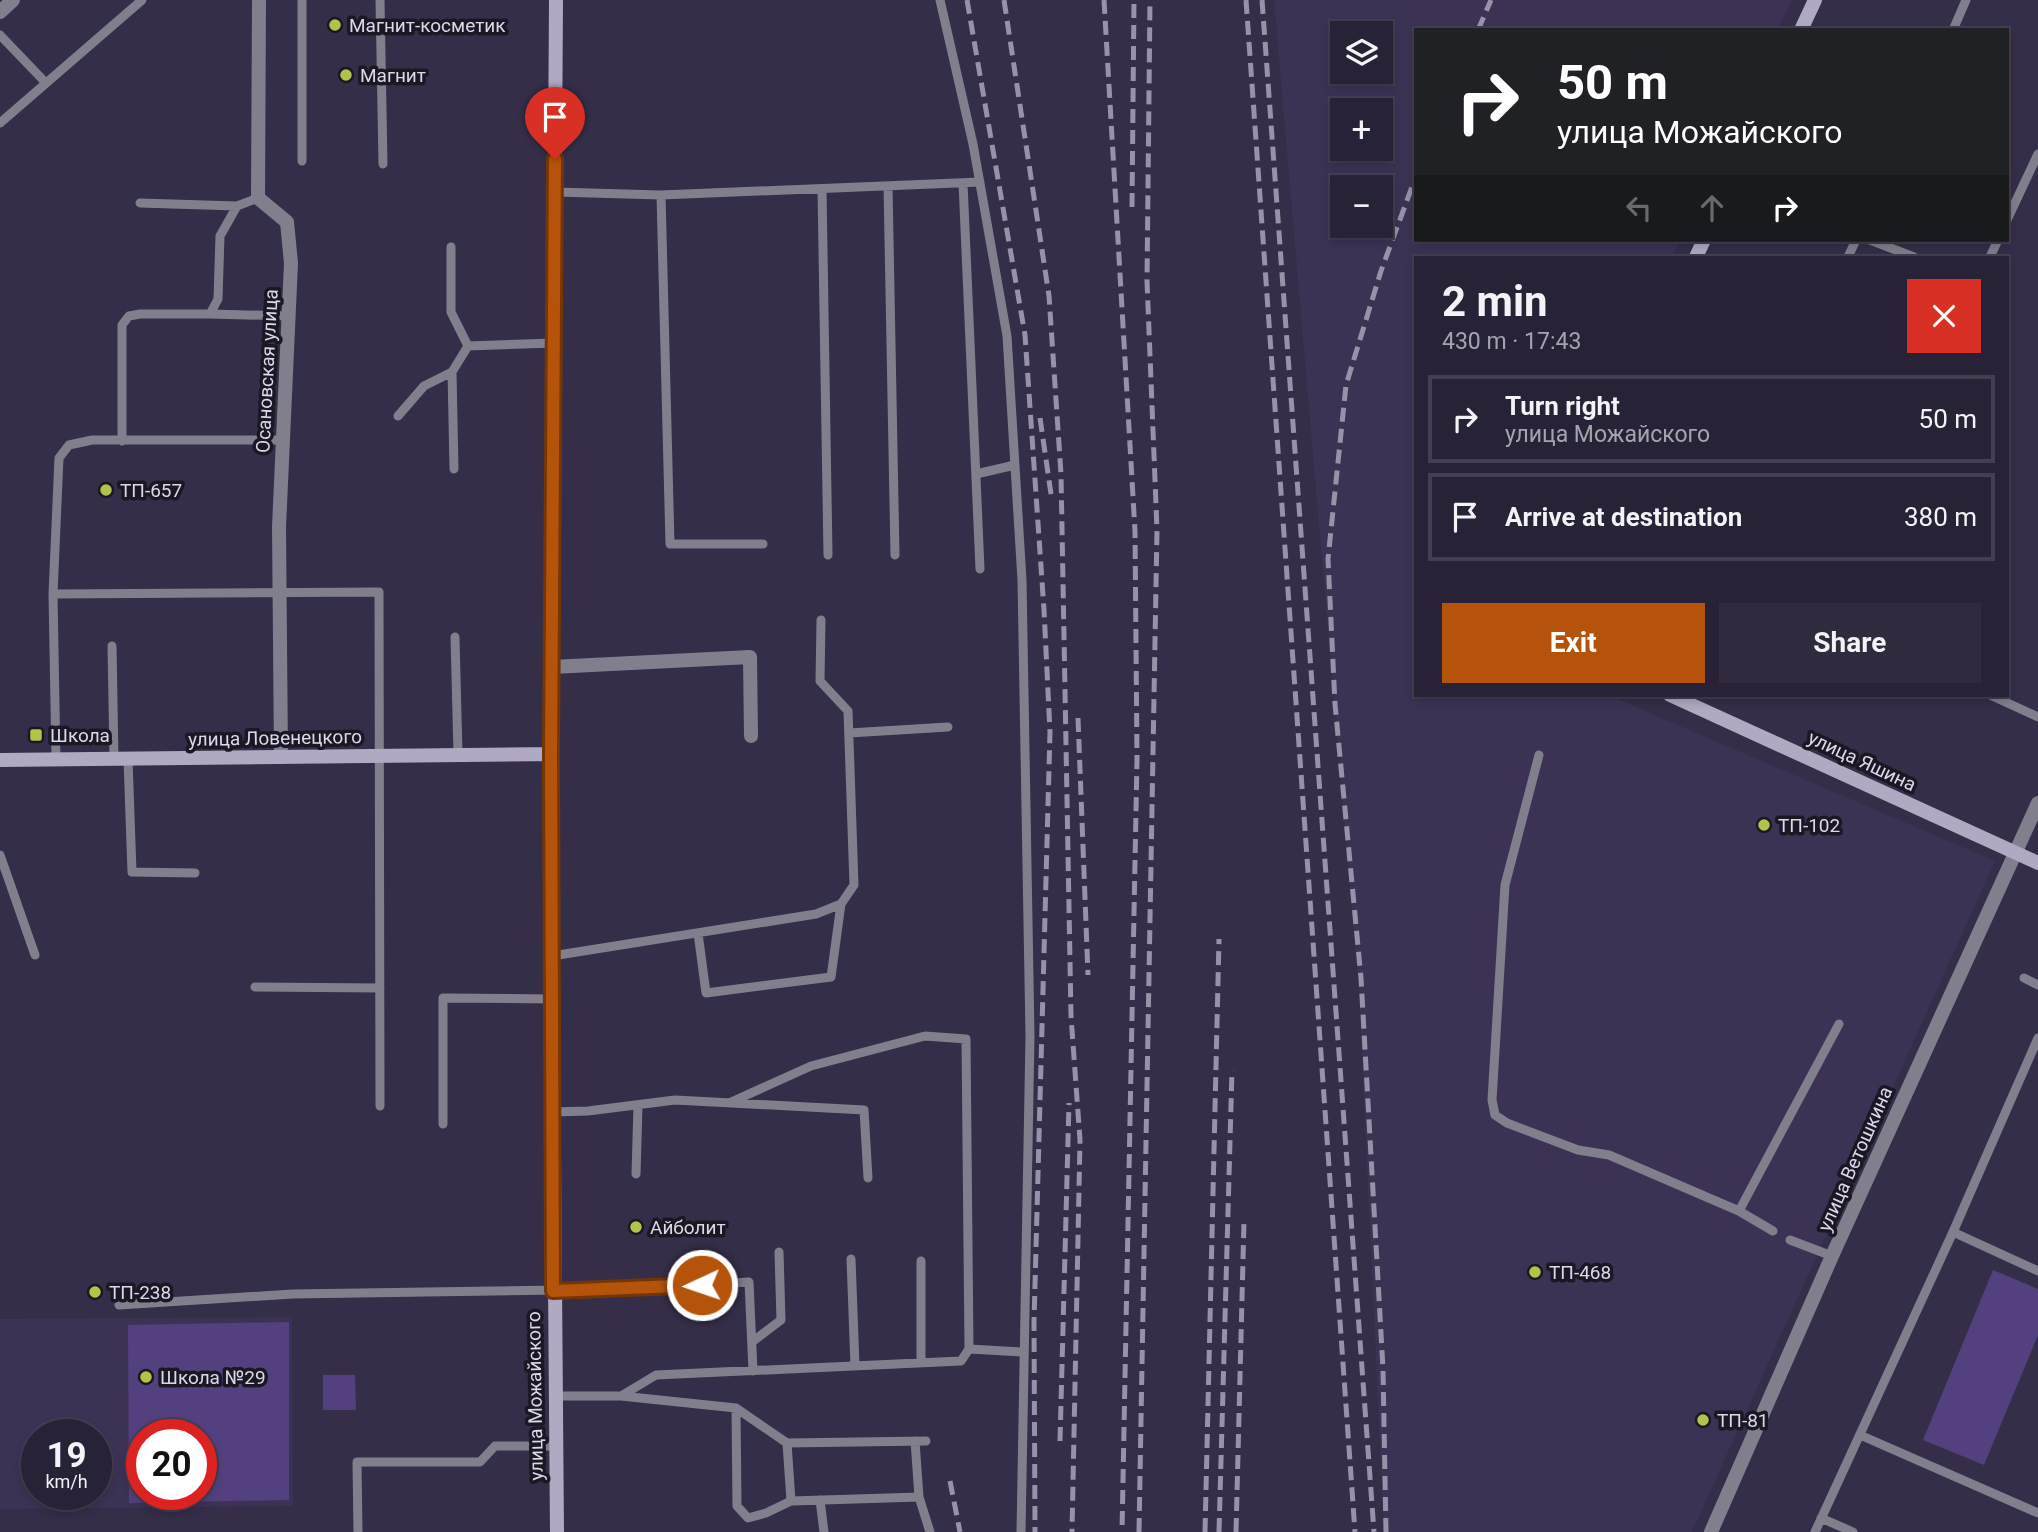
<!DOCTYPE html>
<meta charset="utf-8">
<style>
:root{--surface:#272236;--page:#2f2a3e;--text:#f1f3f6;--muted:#a4a4ad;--line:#433f51;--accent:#b45309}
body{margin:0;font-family:Roboto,sans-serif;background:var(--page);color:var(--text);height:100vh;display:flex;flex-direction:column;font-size:26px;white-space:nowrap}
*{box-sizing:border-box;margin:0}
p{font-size:23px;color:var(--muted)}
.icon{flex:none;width:38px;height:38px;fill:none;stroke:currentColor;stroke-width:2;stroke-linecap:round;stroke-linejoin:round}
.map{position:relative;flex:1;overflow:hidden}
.side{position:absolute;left:1414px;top:256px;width:595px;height:441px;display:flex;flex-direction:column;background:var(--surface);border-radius:0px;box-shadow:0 4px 10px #0003,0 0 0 2px var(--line)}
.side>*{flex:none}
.guide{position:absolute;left:1414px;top:28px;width:595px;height:214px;border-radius:0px;box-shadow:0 4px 10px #0003,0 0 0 2px var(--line);background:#202124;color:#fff;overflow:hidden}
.buttons{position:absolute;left:1330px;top:21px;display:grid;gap:14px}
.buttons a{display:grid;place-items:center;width:63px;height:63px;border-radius:0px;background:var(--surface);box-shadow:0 4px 10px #0003,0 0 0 2px var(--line);font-size:35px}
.speed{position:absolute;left:21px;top:1419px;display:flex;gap:14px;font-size:35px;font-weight:700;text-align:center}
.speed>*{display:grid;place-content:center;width:91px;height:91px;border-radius:50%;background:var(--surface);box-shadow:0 4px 10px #0003,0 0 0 2px var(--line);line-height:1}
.speed small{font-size:18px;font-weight:400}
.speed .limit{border:10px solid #d22;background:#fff;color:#111}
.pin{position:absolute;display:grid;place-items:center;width:60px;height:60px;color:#fff;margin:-72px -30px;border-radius:50% 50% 50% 0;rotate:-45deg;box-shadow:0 0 7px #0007}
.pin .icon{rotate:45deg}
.me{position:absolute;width:77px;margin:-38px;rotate:267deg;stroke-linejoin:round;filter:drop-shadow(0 0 5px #0008)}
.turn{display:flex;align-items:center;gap:24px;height:147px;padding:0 28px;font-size:32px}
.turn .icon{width:91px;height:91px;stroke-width:2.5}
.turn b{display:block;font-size:49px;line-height:60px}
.lanes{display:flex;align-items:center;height:66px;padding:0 28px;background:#0003;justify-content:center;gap:35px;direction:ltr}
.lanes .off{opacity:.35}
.round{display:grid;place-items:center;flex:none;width:74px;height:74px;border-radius:0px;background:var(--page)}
.overview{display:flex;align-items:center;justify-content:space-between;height:119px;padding:0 28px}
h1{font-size:42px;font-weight:700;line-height:52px}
.action{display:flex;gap:14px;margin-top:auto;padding:14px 28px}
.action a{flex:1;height:80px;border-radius:0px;background:var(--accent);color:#fff;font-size:28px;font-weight:700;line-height:80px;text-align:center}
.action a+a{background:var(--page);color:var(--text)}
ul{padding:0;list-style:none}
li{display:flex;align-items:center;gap:21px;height:88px;margin:0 14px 10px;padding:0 14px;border:4px solid var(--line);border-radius:0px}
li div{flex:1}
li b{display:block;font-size:26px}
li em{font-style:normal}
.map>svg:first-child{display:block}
.built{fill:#3c3354;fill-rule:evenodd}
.green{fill:#53417f;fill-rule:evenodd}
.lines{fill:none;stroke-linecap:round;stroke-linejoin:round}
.lane{stroke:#827f8d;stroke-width:9}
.street{stroke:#827f8d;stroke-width:14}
.secondary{stroke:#afaac1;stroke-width:14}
.rail{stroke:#9792a7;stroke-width:5;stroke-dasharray:14 7;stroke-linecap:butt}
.route-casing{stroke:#753606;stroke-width:18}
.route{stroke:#b45309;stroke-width:12}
.poi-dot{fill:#b5c24a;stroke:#1b1824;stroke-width:2.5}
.labels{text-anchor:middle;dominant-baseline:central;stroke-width:7;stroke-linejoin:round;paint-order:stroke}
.poi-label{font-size:19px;fill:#dcd8ea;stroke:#1b1824;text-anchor:start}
.street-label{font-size:19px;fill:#dcd8ea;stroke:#1b1824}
</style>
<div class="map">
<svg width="2038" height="1532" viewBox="0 0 2038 1532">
<rect width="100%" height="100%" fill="#342e48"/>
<path class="built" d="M 1274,0 L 1792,0 L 1778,30 L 1416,30 L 1416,240 L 1680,240 L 1672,257 L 1416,257 L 1416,695 L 1608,695 L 1995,861 L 1692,1532 L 1384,1532 L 1359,991 ZM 1342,33 L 1381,33 L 1381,72 L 1342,72 ZM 1342,110 L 1381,110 L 1381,149 L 1342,149 ZM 1342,187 L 1381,187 L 1381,226 L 1342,226 Z
M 292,1317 L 293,1506 L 0,1509 L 0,1319 ZM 37,1435 L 96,1435 L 96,1494 L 37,1494 ZM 142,1435 L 201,1435 L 201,1494 L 142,1494 Z"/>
<path class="green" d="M 1993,1270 L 2038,1289 L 2038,1335 L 1984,1465 L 1923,1440 Z
M 289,1322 L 289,1500 L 129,1503 L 128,1325 ZM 142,1435 L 201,1435 L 201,1494 L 142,1494 Z
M 323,1375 L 355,1375 L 356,1410 L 323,1410 Z"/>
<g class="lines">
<path class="lane" d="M 380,0 L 383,164
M 940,0 L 973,144 L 1007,336 L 1022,580 L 1030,1036 L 1021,1532
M 1953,30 L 1966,0
M 0,35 L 46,83
M 0,123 L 142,0
M 302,161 L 302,0
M 963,183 L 980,569
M 888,186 L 895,555
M 822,189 L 828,555
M 555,192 L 661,195 L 670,544 L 763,544
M 661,195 L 980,182
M 140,203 L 237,206
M 2007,220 L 2038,154
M 1870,240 L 1914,257
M 451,247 L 451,312 L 468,346
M 1848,257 L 1856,240
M 1990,257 L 1998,240
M 210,314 L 289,316
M 452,372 L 454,469
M 398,416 L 424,386 L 452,372 L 468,346 L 554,343
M 122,441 L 122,325 L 129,316 L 140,314 L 210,314 L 218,299 L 220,236 L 237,206 L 258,198
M 976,474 L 1015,465
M 53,594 L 59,458 L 69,445 L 92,440 L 283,440
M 455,637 L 458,755
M 112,646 L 114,759
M 1990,695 L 2038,717
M 849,733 L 948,727
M 1539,755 L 1505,885 L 1492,1100 L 1495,1115 L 1507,1123 L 1578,1150 L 1609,1155 L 1739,1211
M 128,759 L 132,872 L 195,873
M 56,760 L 53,594 L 379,592 L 380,1106
M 0,855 L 35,955
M 698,933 L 706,993 L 831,977 L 841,904
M 552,956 L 816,914 L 841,904 L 854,885 L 848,711 L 820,681 L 821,620
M 2024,978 L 2038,985
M 255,987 L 380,988
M 553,1112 L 588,1111 L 675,1100 L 864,1110 L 868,1178
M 443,1124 L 443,998 L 552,999
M 636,1174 L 638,1105
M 1773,1231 L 1739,1211 L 1839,1024
M 1953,1232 L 2038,1271
M 1790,1240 L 1832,1256
M 851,1259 L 855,1366
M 921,1261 L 921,1363
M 119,1305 L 293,1294 L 632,1289 L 749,1282 L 753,1371
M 752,1342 L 781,1320 L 779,1252
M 969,1349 L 1022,1352
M 555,1396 L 621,1396 L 656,1375 L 961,1361 L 969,1349 L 966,1039 L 925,1036 L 811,1066 L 729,1103
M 621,1396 L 736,1408 L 787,1443 L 926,1441
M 736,1408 L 737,1506 L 748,1518 L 766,1513 L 791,1501 L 787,1443
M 1860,1435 L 2038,1513
M 919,1497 L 930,1532
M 820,1500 L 824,1532
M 791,1501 L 919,1497 L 915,1441
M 1821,1518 L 1853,1532
M 358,1532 L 357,1462 L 480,1462 L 495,1446 L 555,1446
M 1815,1532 L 1953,1232 L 2038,1038"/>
<path class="street" d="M 259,0 L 258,198 L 287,222 L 291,263 L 279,527 L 281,757
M 0,12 L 13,0
M 552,667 L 750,657 L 751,736
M 1711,1532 L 1832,1256 L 2038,803"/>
<path class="secondary" d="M 556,0 L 551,786 L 557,1532
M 1801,30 L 1815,0
M 1696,257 L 1704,240
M 1670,695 L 2038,863
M 0,760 L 551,754"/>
<path class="rail" d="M 967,0 L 1025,335 L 1044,610 L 1050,732 L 1034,1322 L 1035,1532
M 1004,0 L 1049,296 L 1061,474 L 1071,1016 L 1080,1140 L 1072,1532
M 1104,0 L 1135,531 L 1137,759 L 1122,1532
M 1246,0 L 1355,1532
M 1262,0 L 1374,1532
M 1478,30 L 1491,0
M 1132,207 L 1134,0
M 1040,418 L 1052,501
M 1078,718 L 1088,975
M 1060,1441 L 1069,1103
M 950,1481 L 960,1532
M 1139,1532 L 1157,530 L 1147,281 L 1150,0
M 1205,1532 L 1219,939
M 1219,1532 L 1232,1070
M 1236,1532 L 1244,1221
M 1386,1532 L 1383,1369 L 1361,978 L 1335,704 L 1328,559 L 1346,385 L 1381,271 L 1416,176"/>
</g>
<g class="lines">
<defs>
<path id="route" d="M 555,159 L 551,754 L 553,1291 L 702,1285"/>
</defs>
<use href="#route" class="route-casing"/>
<use href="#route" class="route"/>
</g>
<g class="poi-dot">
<circle cx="335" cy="25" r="7"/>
<circle cx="346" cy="75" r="7"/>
<circle cx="106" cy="490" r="7"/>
<rect x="29" y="728" width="14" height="14" rx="3.5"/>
<circle cx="1764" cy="825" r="7"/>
<circle cx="636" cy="1227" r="7"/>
<circle cx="1535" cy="1272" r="7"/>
<circle cx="95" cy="1292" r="7"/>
<circle cx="146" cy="1377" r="7"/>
<circle cx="1703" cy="1420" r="7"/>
</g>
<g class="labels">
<g class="poi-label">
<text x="349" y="25">Магнит-косметик</text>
<text x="360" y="75">Магнит</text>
<text x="120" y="490">ТП-657</text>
<text x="50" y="735">Школа</text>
<text x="1778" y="825">ТП-102</text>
<text x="650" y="1227">Айболит</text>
<text x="1549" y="1272">ТП-468</text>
<text x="109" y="1292">ТП-238</text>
<text x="160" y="1377">Школа №29</text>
<text x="1717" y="1420">ТП-81</text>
</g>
<g class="street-label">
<text transform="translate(267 371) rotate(-87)">Осановская улица</text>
<text transform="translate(275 738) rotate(-1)">улица Ловенецкого</text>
<text transform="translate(1862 761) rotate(25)">улица Яшина</text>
<text transform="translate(1855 1159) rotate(-66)">улица Ветошкина</text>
<text transform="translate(535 1396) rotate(-91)">улица Можайского</text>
</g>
</g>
</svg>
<div class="buttons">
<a><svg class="icon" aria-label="layers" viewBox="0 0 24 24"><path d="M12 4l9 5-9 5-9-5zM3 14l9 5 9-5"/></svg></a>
<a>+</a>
<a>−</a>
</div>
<div class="speed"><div>19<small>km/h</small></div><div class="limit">20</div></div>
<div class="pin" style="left:555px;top:159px;background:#d93025"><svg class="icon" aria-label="arrive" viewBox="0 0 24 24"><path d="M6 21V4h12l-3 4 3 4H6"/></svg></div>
<svg class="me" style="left:702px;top:1285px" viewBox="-20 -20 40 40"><circle r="17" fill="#b45309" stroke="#fff" stroke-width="3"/><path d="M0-11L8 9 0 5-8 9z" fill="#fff"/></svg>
<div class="guide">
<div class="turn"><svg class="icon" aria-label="right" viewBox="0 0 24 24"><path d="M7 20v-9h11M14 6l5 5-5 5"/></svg><div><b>50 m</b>улица Можайского</div></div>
<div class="lanes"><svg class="icon off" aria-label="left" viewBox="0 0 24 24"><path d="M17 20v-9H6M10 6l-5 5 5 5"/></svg><svg class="icon off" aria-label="ahead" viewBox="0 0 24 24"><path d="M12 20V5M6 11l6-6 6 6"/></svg><svg class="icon" aria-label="right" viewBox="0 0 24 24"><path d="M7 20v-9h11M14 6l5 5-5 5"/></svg></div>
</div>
<section class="side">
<div class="overview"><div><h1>2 min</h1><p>430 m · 17:43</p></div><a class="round" style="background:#d93025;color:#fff"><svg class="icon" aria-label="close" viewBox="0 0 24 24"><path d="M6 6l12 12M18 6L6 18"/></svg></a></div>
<ul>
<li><svg class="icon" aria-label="right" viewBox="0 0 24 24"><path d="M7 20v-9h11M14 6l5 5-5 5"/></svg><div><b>Turn right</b><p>улица Можайского</p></div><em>50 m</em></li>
<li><svg class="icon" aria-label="arrive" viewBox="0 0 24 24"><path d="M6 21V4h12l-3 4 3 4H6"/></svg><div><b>Arrive at destination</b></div><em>380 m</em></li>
</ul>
<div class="action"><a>Exit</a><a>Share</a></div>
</section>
</div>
